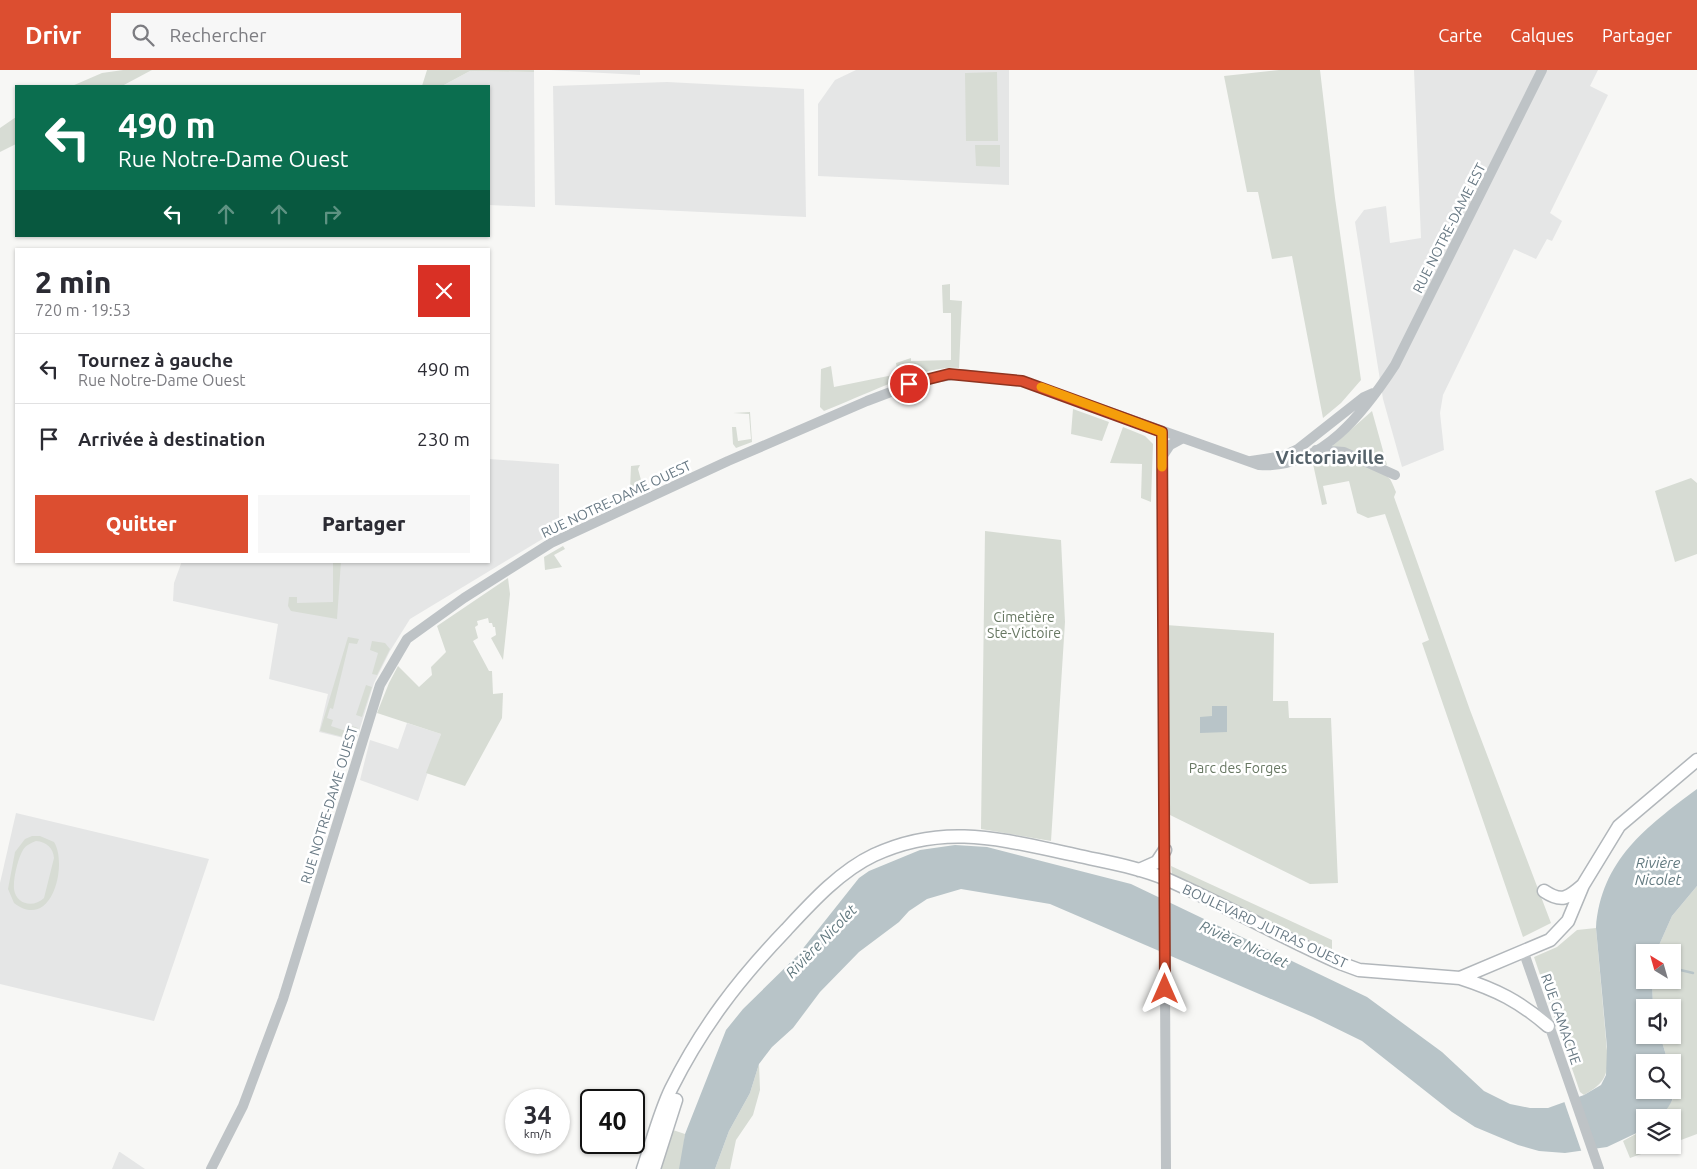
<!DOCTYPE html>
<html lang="fr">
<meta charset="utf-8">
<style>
:root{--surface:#fff;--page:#f7f7f7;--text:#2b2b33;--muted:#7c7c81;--line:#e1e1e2;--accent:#dc4e30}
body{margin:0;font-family:Ubuntu,sans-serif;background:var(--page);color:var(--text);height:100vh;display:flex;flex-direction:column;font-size:19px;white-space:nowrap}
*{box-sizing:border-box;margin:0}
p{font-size:16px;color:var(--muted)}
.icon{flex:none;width:28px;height:28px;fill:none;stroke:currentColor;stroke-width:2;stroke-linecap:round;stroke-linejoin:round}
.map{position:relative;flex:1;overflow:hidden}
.side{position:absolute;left:15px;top:178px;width:475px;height:315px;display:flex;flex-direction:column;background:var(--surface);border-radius:0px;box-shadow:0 1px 4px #0004}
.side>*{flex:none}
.hud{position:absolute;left:15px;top:15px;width:475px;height:152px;border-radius:0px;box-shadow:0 1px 4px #0004;background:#0b6e4f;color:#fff;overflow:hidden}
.needle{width:32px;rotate:323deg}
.controls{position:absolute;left:1636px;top:874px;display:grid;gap:10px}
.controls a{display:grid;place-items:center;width:45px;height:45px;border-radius:0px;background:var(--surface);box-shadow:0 1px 4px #0004;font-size:25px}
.speed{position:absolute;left:505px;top:1019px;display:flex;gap:10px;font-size:25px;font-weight:700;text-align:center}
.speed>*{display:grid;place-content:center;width:65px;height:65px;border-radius:50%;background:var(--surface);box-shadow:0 1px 4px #0004;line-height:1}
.speed small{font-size:12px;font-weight:400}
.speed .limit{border:2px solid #111;border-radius:8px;background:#fff;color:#111}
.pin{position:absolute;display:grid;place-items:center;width:42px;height:42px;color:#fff;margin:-21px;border:2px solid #fff;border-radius:50%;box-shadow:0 1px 5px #0007}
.me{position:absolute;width:55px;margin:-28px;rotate:0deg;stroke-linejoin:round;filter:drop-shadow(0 0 4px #0008)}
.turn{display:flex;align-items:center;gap:18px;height:105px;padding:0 20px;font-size:22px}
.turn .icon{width:65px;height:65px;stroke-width:2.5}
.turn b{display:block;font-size:35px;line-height:42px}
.lanes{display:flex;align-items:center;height:48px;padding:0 20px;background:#0003;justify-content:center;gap:25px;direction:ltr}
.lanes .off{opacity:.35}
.round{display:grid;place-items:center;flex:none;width:52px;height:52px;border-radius:0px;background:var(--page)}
.overview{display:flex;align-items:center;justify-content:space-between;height:85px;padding:0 20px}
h1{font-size:30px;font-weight:800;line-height:38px}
.primary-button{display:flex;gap:10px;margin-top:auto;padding:10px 20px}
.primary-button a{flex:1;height:58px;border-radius:0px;background:var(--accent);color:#fff;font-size:20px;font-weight:800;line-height:58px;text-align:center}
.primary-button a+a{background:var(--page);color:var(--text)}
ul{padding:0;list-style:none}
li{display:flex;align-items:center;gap:15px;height:70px;padding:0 20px;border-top:1px solid var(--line)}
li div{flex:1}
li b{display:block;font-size:19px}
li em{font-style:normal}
header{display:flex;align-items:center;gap:30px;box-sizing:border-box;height:70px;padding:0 25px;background:var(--accent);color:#fff}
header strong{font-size:24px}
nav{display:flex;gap:28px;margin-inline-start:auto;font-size:18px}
.search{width:350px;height:45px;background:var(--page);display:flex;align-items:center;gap:12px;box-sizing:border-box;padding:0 18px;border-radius:0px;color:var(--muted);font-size:19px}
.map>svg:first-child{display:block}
.built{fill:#e5e6e6}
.green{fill:#d7dcd4;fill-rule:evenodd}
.water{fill:#b8c4c8}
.pier{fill:#f7f7f5}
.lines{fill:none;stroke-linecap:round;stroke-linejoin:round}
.stream{stroke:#b8c4c8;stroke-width:2.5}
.major-casing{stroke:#b2b7bb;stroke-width:15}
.minor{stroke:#bec3c6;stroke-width:10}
.major{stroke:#fff;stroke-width:12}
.route-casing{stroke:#8f331f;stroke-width:12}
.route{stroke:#dc4e30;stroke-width:9}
.slow{stroke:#f59e0b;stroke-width:9}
.labels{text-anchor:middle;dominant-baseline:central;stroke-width:5;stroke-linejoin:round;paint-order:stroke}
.street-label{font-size:14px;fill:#687984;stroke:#fff}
.park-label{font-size:14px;fill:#677762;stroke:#fff}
.water-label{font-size:15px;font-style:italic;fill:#637a80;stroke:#fff}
.district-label{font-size:19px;font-weight:bold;fill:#55626a;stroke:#fff}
</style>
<header>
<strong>Drivr</strong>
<div class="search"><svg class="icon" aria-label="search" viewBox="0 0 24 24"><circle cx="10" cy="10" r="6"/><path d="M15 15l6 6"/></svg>Rechercher</div>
<nav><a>Carte</a><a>Calques</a><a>Partager</a></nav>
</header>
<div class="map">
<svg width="1697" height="1099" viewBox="0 0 1697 1099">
<rect width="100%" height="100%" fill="#f7f7f5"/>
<path class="built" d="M 549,0 L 640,0 L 640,5 Z
M 856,0 L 1009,0 L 1009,115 L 818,106 L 818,34 L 835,10 Z
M 1414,0 L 1598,0 L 1590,16 L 1608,25 L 1550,143 L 1562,151 L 1552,171 L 1547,169 L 1536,189 L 1514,179 L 1443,325 L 1440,343 L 1444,380 L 1402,397 L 1383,329 L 1355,152 L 1364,140 L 1386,136 L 1390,173 L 1421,168 Z
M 470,1 L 534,2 L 535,137 L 489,135 L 489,16 L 442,16 Z
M 667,12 L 804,19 L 806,147 L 555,135 L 553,16 Z
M 489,389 L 559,394 L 559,459 L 410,549 L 390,581 L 374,613 L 356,671 L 319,662 L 328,624 L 269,609 L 278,554 L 173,531 L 174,513 L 182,491 L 489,491 Z
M 407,653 L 441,664 L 418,731 L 360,710 L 370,670 L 398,679 Z
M 16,743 L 209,789 L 154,951 L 0,914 L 0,813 Z
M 119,1082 L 120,1082 L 145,1099 L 112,1099 Z"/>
<path class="green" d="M 123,0 L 152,0 L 122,16 L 72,16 L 102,3 Z
M 427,0 L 534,0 L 534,2 L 470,1 L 442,16 L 422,16 Z
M 1279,0 L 1320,0 L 1335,128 L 1361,310 L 1341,333 L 1323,348 L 1292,186 L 1272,189 L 1258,122 L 1247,122 L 1224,6 Z
M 997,2 L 998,71 L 966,71 L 965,3 Z
M 16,47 L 16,74 L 0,82 L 0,58 Z
M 975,75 L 1000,75 L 1000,97 L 976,96 Z
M 950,214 L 950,230 L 962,231 L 959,298 C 922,295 861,327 824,341 L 820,337 L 821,299 L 831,296 L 834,317 L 898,304 L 896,293 L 911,288 L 911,291 L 951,290 L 951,243 L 943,243 L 942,215 Z
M 1073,339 L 1109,352 L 1102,371 L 1071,364 Z
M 1372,341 L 1387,395 L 1331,377 Z
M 750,342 L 752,372 L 736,378 L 733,374 L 732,357 L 736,357 L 738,371 L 751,369 L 749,344 L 733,343 Z
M 1123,357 L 1145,366 L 1153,374 L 1151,432 L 1141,428 L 1142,394 L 1110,393 Z
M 1322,384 C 1345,386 1371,392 1389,408 C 1392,411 1394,418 1396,422 L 1394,427 L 1470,640 L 1551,853 L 1523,867 L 1422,573 L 1429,570 L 1385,444 L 1368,448 L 1357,443 L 1349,411 L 1323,416 L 1327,434 L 1322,435 L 1313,394 L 1314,386 Z
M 640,395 L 638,399 L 644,421 L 636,424 L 630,420 L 631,396 Z
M 1691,408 L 1697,413 L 1697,484 L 1675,492 L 1655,421 Z
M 985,461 L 1061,470 L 1065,552 L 1051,771 L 981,759 Z
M 563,476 L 565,479 L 554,485 L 562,497 L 545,500 L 544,487 Z
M 333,491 L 341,491 L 337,549 L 291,541 L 288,536 L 289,527 L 297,527 L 297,533 L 333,532 Z
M 508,508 L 510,524 L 503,590 L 491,568 L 496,565 L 495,557 L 493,557 L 492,553 L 489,553 L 488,548 L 477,551 L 478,555 L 475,557 L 478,568 L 473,571 L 489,601 L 492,601 L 493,624 L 503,623 L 502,648 L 465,716 L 426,703 L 441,664 L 377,643 L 389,613 L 398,596 L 419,617 L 432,605 L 431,597 L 446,582 L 437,556 Z
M 1166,555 L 1274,563 L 1273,631 L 1288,631 L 1289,648 L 1331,648 L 1338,813 L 1310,814 L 1166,743 Z
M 348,567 L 359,569 L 357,574 L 349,573 L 333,639 L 330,638 L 327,648 L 333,650 L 331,656 L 349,662 L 352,656 L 358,658 L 355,670 L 320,661 Z
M 372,571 L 385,573 L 390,579 L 377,605 L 372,604 L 378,583 L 370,580 Z
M 366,615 L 372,617 L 362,647 L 356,645 Z
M 32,766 L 40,766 L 54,772 C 68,794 52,862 14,833 L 8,819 L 15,782 L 25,769 ZM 36,771 C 47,772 53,778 54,788 L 44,828 C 34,838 16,835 14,819 C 13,809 18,788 23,780 C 26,775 31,773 36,771 Z
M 1171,796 L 1332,870 L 1332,881 L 1172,805 Z
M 1697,816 L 1697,1064 L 1673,1073 L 1672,1048 L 1659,1047 L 1674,1028 L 1672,992 L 1668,992 L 1660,965 L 1672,965 L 1672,938 L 1653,937 L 1652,910 L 1672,910 L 1672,882 L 1656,882 L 1672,846 Z
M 1596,858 L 1608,992 C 1606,1011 1599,1016 1584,1025 L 1580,1022 L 1534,887 L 1557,877 L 1577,860 Z
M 759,994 L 760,1020 L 753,1045 L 736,1070 L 730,1099 L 715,1099 L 729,1061 L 750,1023 Z
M 670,1059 L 685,1064 L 681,1099 L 658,1099 Z
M 1645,1059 L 1645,1075 L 1666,1075 L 1630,1088 L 1623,1071 Z"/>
<path class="water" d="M 1212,636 L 1227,636 L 1227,662 L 1200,663 L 1200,647 L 1212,646 Z
M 1697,719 L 1697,816 L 1672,846 L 1656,882 L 1645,882 L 1645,910 L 1652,910 L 1653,937 L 1645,938 L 1645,965 L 1660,965 L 1668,992 L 1645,992 L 1645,1020 L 1672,1020 L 1673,1005 C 1678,1023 1672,1036 1659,1047 L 1645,1048 L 1645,1059 L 1607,1077 L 1565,1083 L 1539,1081 L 1518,1075 L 1475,1057 L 1452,1042 L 1362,971 L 1313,947 L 1050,834 L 961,819 L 927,829 L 909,841 L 899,852 L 859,882 L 820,922 L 793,958 L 772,977 L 759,994 L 750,1023 L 729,1061 L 715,1099 L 679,1099 L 685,1064 L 726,960 L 743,939 L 797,886 L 859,808 L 869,801 L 920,780 L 955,775 L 987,777 L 1131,814 L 1367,927 L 1442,982 L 1484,1021 L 1510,1034 L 1530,1038 L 1548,1038 L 1584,1025 L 1601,1015 L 1606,1005 L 1607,977 L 1596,858 C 1601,790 1646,757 1697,719 Z"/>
<path class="pier" d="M 1577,1026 L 1596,1080 L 1582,1083 L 1564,1031 Z"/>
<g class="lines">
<path class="stream" d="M 1672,898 L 1693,903"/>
<defs>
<path id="major" d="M 1139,800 L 1157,792 L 1165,780
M 1544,821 C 1562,833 1568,828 1583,815
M 1460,908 C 1497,920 1519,931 1548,956
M 643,1099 C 652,1073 659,1044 671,1019 C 702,957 738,910 786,860 C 811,833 840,801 874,785 C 945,752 1003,770 1075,785 C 1105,792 1138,797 1166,809 C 1225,835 1281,867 1340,893 L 1359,900 L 1460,908 L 1550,870 L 1568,851 L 1583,815 L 1619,756 L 1697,690
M 654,1099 L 676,1030"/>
</defs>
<use href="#major" class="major-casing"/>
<path class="minor" d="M 1162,362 L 1166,1099
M 1316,380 L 1344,382 L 1395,405
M 1162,387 L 1170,375 L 1183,368
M 1251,391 L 1283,386 L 1298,379 L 1364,327 L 1373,323
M 1524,883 L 1599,1099
M 211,1099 L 243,1036 L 283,929 L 380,615 L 407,569 L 464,528 L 551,473 L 728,391 L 867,331 L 925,309 L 961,304 L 1022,311 L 1259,395 C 1321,400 1365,341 1395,295 L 1542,0"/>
<use href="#major" class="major"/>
</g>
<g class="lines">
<defs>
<path id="route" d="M 909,314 L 949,304 L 1022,311 L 1162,362 L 1165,919"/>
</defs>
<use href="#route" class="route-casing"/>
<use href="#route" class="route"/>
<path class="slow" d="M 1041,317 L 1162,362 L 1162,397"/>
</g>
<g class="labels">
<g class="street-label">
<text transform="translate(1449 158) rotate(-63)">RUE NOTRE-DAME EST</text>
<text transform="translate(616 429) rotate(-25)">RUE NOTRE-DAME OUEST</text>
<text transform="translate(329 735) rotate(-73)">RUE NOTRE-DAME OUEST</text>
<text transform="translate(1265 856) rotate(25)">BOULEVARD JUTRAS OUEST</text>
<text transform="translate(1561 949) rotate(71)">RUE GAMACHE</text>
</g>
<g class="park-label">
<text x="1024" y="547">Cimetière<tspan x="1024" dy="16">Ste-Victoire</tspan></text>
<text x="1238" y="698">Parc des Forges</text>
</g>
<g class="water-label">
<text x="1658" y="792">Rivière<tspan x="1658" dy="17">Nicolet</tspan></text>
<text transform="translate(821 871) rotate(-46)">Rivière Nicolet</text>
<text transform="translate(1244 874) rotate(24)">Rivière Nicolet</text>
</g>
<g class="district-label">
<text x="1330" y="387">Victoriaville</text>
</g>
</g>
</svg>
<div class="controls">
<a><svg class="needle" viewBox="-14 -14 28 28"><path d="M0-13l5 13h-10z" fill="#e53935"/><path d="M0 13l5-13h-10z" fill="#7c7c81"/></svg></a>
<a><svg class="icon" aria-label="sound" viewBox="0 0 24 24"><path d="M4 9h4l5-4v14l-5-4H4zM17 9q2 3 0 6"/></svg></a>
<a><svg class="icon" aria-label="search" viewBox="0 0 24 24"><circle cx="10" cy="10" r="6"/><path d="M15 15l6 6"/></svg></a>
<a><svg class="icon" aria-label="layers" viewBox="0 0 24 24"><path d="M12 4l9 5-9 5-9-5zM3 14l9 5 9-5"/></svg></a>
</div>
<div class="speed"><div>34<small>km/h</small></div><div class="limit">40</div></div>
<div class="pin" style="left:909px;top:314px;background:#d93025"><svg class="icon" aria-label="arrive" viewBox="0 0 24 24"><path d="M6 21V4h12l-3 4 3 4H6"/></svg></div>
<svg class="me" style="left:1165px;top:919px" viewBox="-20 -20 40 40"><path d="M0-17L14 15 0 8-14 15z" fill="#dc4e30" stroke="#fff" stroke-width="4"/></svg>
<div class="hud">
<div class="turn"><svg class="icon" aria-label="left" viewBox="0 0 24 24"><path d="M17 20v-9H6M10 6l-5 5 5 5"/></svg><div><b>490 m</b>Rue Notre-Dame Ouest</div></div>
<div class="lanes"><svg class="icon" aria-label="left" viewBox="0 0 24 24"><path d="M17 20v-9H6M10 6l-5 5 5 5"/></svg><svg class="icon off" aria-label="ahead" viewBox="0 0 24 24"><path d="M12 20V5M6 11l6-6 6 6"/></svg><svg class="icon off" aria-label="ahead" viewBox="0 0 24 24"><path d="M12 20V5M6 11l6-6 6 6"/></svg><svg class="icon off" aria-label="right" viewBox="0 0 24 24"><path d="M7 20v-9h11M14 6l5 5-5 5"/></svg></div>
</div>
<section class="side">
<div class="overview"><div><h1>2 min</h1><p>720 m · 19:53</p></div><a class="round" style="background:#d93025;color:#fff"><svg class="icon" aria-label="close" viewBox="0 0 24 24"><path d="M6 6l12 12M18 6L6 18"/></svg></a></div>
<ul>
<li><svg class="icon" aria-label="left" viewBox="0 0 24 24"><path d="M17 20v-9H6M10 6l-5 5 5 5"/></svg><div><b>Tournez à gauche</b><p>Rue Notre-Dame Ouest</p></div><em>490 m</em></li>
<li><svg class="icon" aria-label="arrive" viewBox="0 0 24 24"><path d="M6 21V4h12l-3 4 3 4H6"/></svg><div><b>Arrivée à destination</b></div><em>230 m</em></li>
</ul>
<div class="primary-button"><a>Quitter</a><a>Partager</a></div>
</section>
</div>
